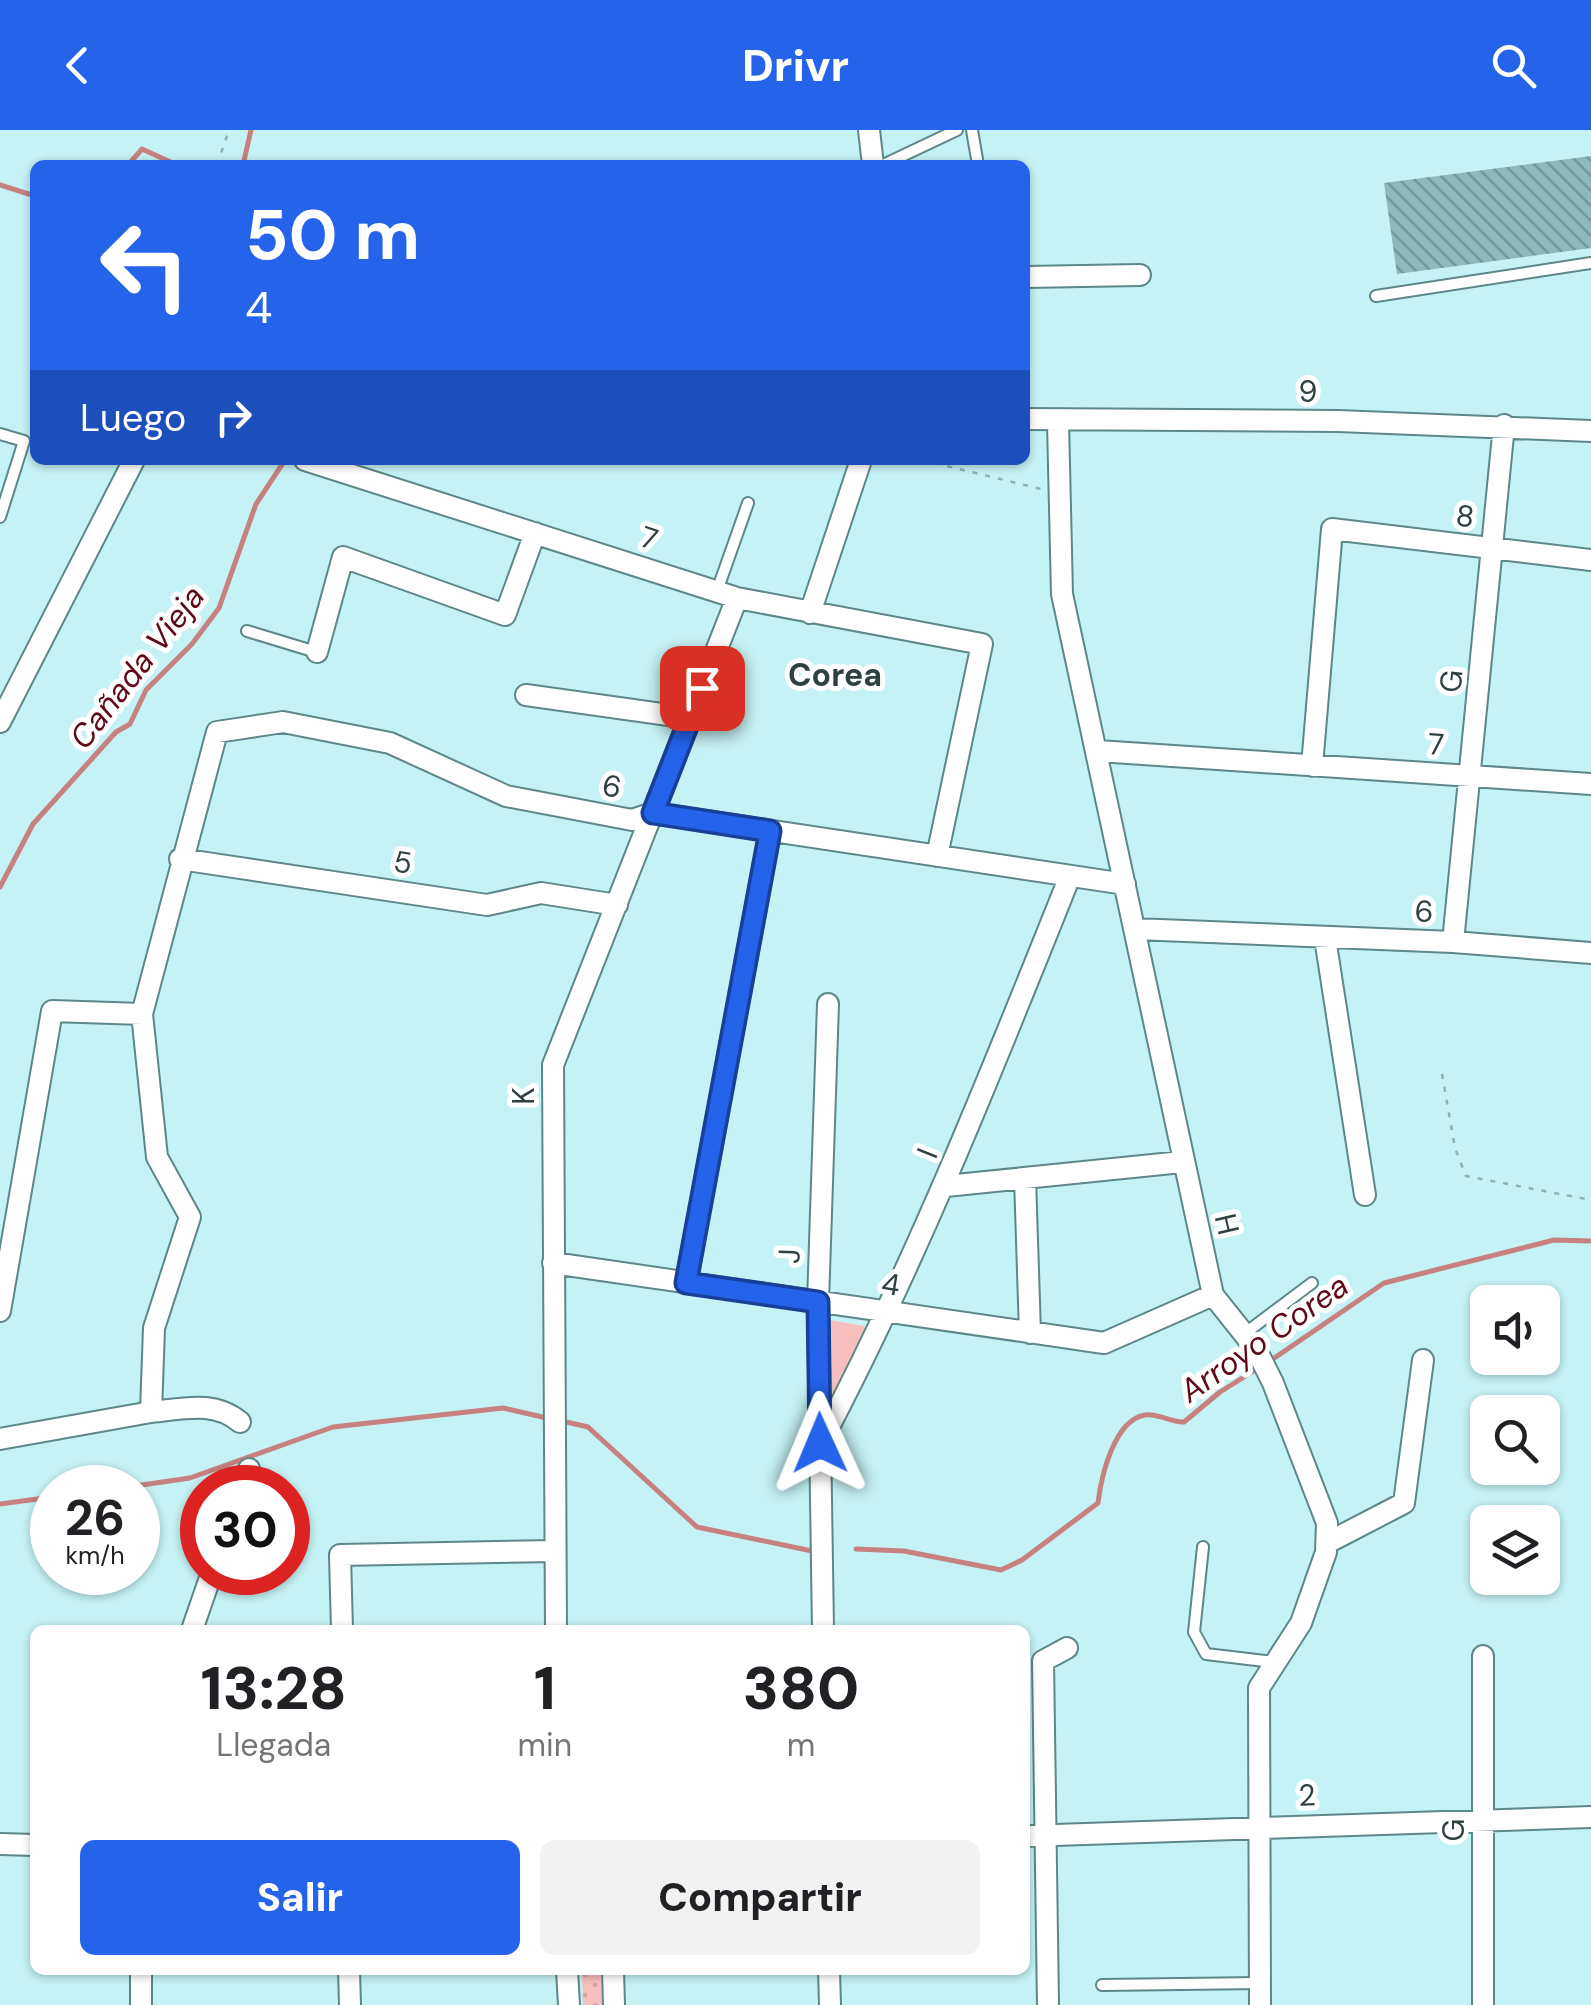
<!DOCTYPE html>
<html lang="es">
<meta charset="utf-8">
<style>
:root{--surface:#fff;--page:#f2f2f2;--text:#202124;--muted:#757577;--accent:#2563eb}
body{margin:0;font-family:"DM Sans",sans-serif;background:var(--page);color:var(--text);height:100vh;display:flex;flex-direction:column;font-size:38px;white-space:nowrap}
*{box-sizing:border-box;margin:0}
p{font-size:32px;color:var(--muted)}
.icon{flex:none;width:55px;height:55px;fill:none;stroke:currentColor;stroke-width:2;stroke-linecap:round;stroke-linejoin:round}
.map{position:relative;flex:1;overflow:hidden}
.sheet{position:absolute;left:30px;top:1495px;width:1000px;height:350px;display:flex;flex-direction:column;background:var(--surface);border-radius:15px;box-shadow:0 2px 8px #0004}
.sheet>*{flex:none}
.top-card{position:absolute;left:30px;top:30px;width:1000px;height:305px;border-radius:15px;box-shadow:0 2px 8px #0004;background:#2563eb;color:#fff;overflow:hidden}
.buttons{position:absolute;left:1470px;top:1155px;display:grid;gap:20px}
.buttons a{display:grid;place-items:center;width:90px;height:90px;border-radius:15px;background:var(--surface);box-shadow:0 2px 8px #0004;font-size:50px}
.speed{position:absolute;left:30px;top:1335px;display:flex;gap:20px;font-size:50px;font-weight:700;text-align:center}
.speed>*{display:grid;place-content:center;width:130px;height:130px;border-radius:50%;background:var(--surface);box-shadow:0 2px 8px #0004;line-height:1}
.speed small{font-size:25px;font-weight:400}
.speed .limit{border:15px solid #d22;background:#fff;color:#111}
.pin{position:absolute;display:grid;place-items:center;width:85px;height:85px;color:#fff;margin:-42px;border-radius:20px;box-shadow:0 5px 15px #0006}
.me{position:absolute;width:110px;margin:-55px;rotate:359deg;stroke-linejoin:round;filter:drop-shadow(0 0 8px #0008)}
.turn{display:flex;align-items:center;gap:35px;height:210px;padding:0 50px;font-size:45px}
.turn .icon{width:130px;height:130px;stroke-width:2.5}
.turn b{display:block;font-size:70px;line-height:85px}
.then{display:flex;align-items:center;height:95px;padding:0 50px;background:#0003;gap:20px;font-size:38px}
.eta{display:flex;justify-content:space-evenly;align-items:center;height:170px;text-align:center}
.eta b{font-size:60px;font-weight:800;line-height:70px}
.primary-button{display:flex;gap:20px;margin-top:auto;padding:20px 50px}
.primary-button a{flex:1;height:115px;border-radius:15px;background:var(--accent);color:#fff;font-size:40px;font-weight:800;line-height:115px;text-align:center}
.primary-button a+a{background:var(--page);color:var(--text)}
header{display:flex;justify-content:space-between;align-items:center;height:130px;padding:0 50px;background:var(--accent);color:#fff;font-size:45px;font-weight:800}
.map>svg:first-child{display:block}
.grass{fill:url(#grass-dots)}
.park{fill:#f6bebd}
.lines{fill:none;stroke-linecap:round;stroke-linejoin:round}
.stream{stroke:#c78181;stroke-width:5}
.building{fill:url(#building-back-hatch)}
.service-casing{stroke:#5d8789;stroke-width:14}
.minor-casing{stroke:#5d8789;stroke-width:24}
.path{stroke:#8eb1b3;stroke-width:2.5;stroke-dasharray:5 8;stroke-linecap:butt}
.service{stroke:#fff;stroke-width:10}
.minor{stroke:#fff;stroke-width:20}
.route-casing{stroke:#184099;stroke-width:25}
.route{stroke:#2563eb;stroke-width:18}
.labels{text-anchor:middle;dominant-baseline:central;stroke-width:10;stroke-linejoin:round;paint-order:stroke}
.street-label{font-size:30px;fill:#2e4041;stroke:#fff}
.water-label{font-size:32px;font-style:italic;fill:#5f0817;stroke:#fff}
.neighbourhood-label{font-size:32px;font-weight:bold;fill:#2e4041;stroke:#fff}
</style>
<header><svg class="icon" aria-label="back" viewBox="0 0 24 24"><path d="M15 5l-7 7 7 7"/></svg>Drivr<svg class="icon" aria-label="search" viewBox="0 0 24 24"><circle cx="10" cy="10" r="6"/><path d="M15 15l6 6"/></svg></header>
<div class="map">
<svg width="1591" height="1875" viewBox="0 0 1591 1875">
<defs>
<pattern id="grass-dots" width="8" height="8" patternUnits="userSpaceOnUse" patternTransform="scale(2.5)"><rect width="8" height="8" fill="#f6bebd"/><path d="M2 2h.1M6 6h.1" fill="none" stroke="#d3a4a4" stroke-width="1.8" stroke-linecap="round"/></pattern>
<pattern id="building-back-hatch" width="6" height="6" patternUnits="userSpaceOnUse" patternTransform="scale(2.5)"><rect width="6" height="6" fill="#8db9bb"/><path d="M-1 5l2 2M0 0l6 6M5-1l2 2" fill="none" stroke="#74989a"/></pattern>
</defs>
<rect width="100%" height="100%" fill="#c5f2f4"/>
<path class="grass" d="M 582,1840 L 601,1840 L 602,1875 L 583,1875 Z"/>
<path class="park" d="M 830,1190 L 864,1196 L 868,1202 L 831,1276 L 824,1202 Z"/>
<g class="lines">
<path class="stream" d="M 128,35 L 142,19 L 177,35
M 243,35 L 251,0
M 0,55 L 35,66
M 0,757 L 33,694 L 116,602 L 130,594 L 146,560 L 192,514 L 219,478 L 256,374 L 285,330
M 1270,1231 L 1384,1153 L 1554,1110 L 1591,1111
M 562,1291 L 588,1297 L 697,1397 L 812,1421
M 121,1358 L 190,1348 L 333,1297 L 503,1278 L 551,1289
M 0,1374 L 52,1367
M 856,1419 L 904,1421 L 1001,1440 L 1022,1430 L 1098,1373 C 1101,1347 1114,1290 1145,1285 C 1159,1283 1171,1293 1184,1292 L 1220,1262 L 1260,1237"/>
</g>
<path class="building" d="M 1591,26 L 1591,118 L 1397,144 L 1384,53 Z"/>
<g class="lines">
<defs>
<path id="service" d="M 972,0 L 978,35
M 883,35 L 957,0
M 1376,166 L 1591,133
M 0,304 L 24,311 L 0,387
M 717,461 L 748,373
M 247,501 L 316,522
M 1244,1204 L 1312,1153
M 1203,1417 L 1194,1502 L 1206,1524 L 1273,1532
M 1102,1855 L 1260,1853"/>
<path id="minor" d="M 869,0 L 873,35
M 1025,147 L 1140,145
M 1025,289 L 1338,291 L 1591,301
M 1058,292 L 1062,464 L 1213,1165 L 1256,1219 L 1273,1253 L 1327,1393 L 1326,1422 L 1301,1493 L 1259,1558 L 1260,1875
M 305,330 L 737,468 L 982,514 L 937,726
M 810,483 L 861,330
M 317,522 L 343,427 L 505,485 L 535,403
M 526,565 L 690,588
M 0,592 L 134,330
M 1098,621 L 1591,654
M 1312,636 L 1332,399 L 1591,430
M 180,729 L 487,775 L 541,763 L 617,775
M 1135,799 L 1453,812 L 1591,823
M 1325,808 L 1365,1065
M 1453,812 L 1504,295
M 1025,1048 L 1030,1203
M 946,1056 L 1182,1032
M 553,1133 L 1104,1213 L 1213,1165
M 686,1153 L 770,701
M 0,1181 L 52,881 L 142,884
M 240,1292 C 214,1270 183,1279 151,1282 L 154,1198 L 190,1087 L 157,1027 L 142,884 L 217,602 L 283,592 L 390,613 L 506,666 L 632,690 L 653,683 L 1125,754
M 0,1309 L 151,1282
M 821,1312 C 918,1128 993,938 1070,746
M 241,1358 L 249,1339
M 1327,1413 L 1404,1373 L 1423,1230
M 192,1500 L 212,1442
M 342,1500 L 340,1425 L 553,1421
M 556,1500 L 553,935 L 737,468
M 823,1500 L 818,1172 L 828,874
M 1025,1706 L 1591,1687
M 0,1714 L 35,1715
M 141,1840 L 141,1875
M 349,1840 L 350,1875
M 567,1840 L 569,1875
M 613,1840 L 614,1875
M 829,1840 L 830,1875
M 1048,1875 L 1043,1531 L 1067,1518
M 1483,1875 L 1483,1526"/>
</defs>
<use href="#service" class="service-casing"/>
<use href="#minor" class="minor-casing"/>
<path class="path" d="M 217,35 L 229,0
M 922,330 L 1041,359
M 1442,944 L 1455,1018 L 1466,1046 L 1591,1070"/>
<use href="#service" class="service"/>
<use href="#minor" class="minor"/>
</g>
<g class="lines">
<defs>
<path id="route" d="M 702,558 L 653,683 L 770,701 L 686,1153 L 818,1172 L 820,1313"/>
</defs>
<use href="#route" class="route-casing"/>
<use href="#route" class="route"/>
</g>
<g class="labels">
<g class="street-label">
<text x="1308" y="261">9</text>
<text transform="translate(1465 386) rotate(7)">8</text>
<text transform="translate(649 408) rotate(18)">7</text>
<text transform="translate(1451 551) rotate(-84)">G</text>
<text transform="translate(1436 614) rotate(4)">7</text>
<text transform="translate(612 656) rotate(11)">6</text>
<text transform="translate(403 732) rotate(9)">5</text>
<text transform="translate(1424 781) rotate(2)">6</text>
<text transform="translate(523 966) rotate(-90)">K</text>
<text transform="translate(927 1023) rotate(-68)">I</text>
<text transform="translate(1227 1094) rotate(77)">H</text>
<text transform="translate(789 1126) rotate(-88)">J</text>
<text transform="translate(891 1154) rotate(9)">4</text>
<text transform="translate(1307 1665) rotate(-2)">2</text>
<text transform="translate(1453 1700) rotate(-90)">G</text>
</g>
<g class="water-label">
<text transform="translate(137 537) rotate(-52)">Cañada Vieja</text>
<text transform="translate(1264 1208) rotate(-35)">Arroyo Corea</text>
</g>
<g class="neighbourhood-label">
<text x="835" y="545">Corea</text>
</g>
</g>
</svg>
<div class="buttons">
<a><svg class="icon" aria-label="sound" viewBox="0 0 24 24"><path d="M4 9h4l5-4v14l-5-4H4zM17 9q2 3 0 6"/></svg></a>
<a><svg class="icon" aria-label="search" viewBox="0 0 24 24"><circle cx="10" cy="10" r="6"/><path d="M15 15l6 6"/></svg></a>
<a><svg class="icon" aria-label="layers" viewBox="0 0 24 24"><path d="M12 4l9 5-9 5-9-5zM3 14l9 5 9-5"/></svg></a>
</div>
<div class="speed"><div>26<small>km/h</small></div><div class="limit">30</div></div>
<div class="pin" style="left:702px;top:558px;background:#d93025"><svg class="icon" aria-label="arrive" viewBox="0 0 24 24"><path d="M6 21V4h12l-3 4 3 4H6"/></svg></div>
<svg class="me" style="left:820px;top:1313px" viewBox="-20 -20 40 40"><path d="M0-17L14 15 0 8-14 15z" fill="#2563eb" stroke="#fff" stroke-width="4"/></svg>
<div class="top-card">
<div class="turn"><svg class="icon" aria-label="left" viewBox="0 0 24 24"><path d="M17 20v-9H6M10 6l-5 5 5 5"/></svg><div><b>50 m</b>4</div></div>
<div class="then">Luego<svg class="icon" aria-label="right" viewBox="0 0 24 24"><path d="M7 20v-9h11M14 6l5 5-5 5"/></svg></div>
</div>
<section class="sheet">
<div class="eta">
<div><b>13:28</b><p>Llegada</p></div>
<div><b>1</b><p>min</p></div>
<div><b>380</b><p>m</p></div>
</div>
<div class="primary-button"><a>Salir</a><a>Compartir</a></div>
</section>
</div>
